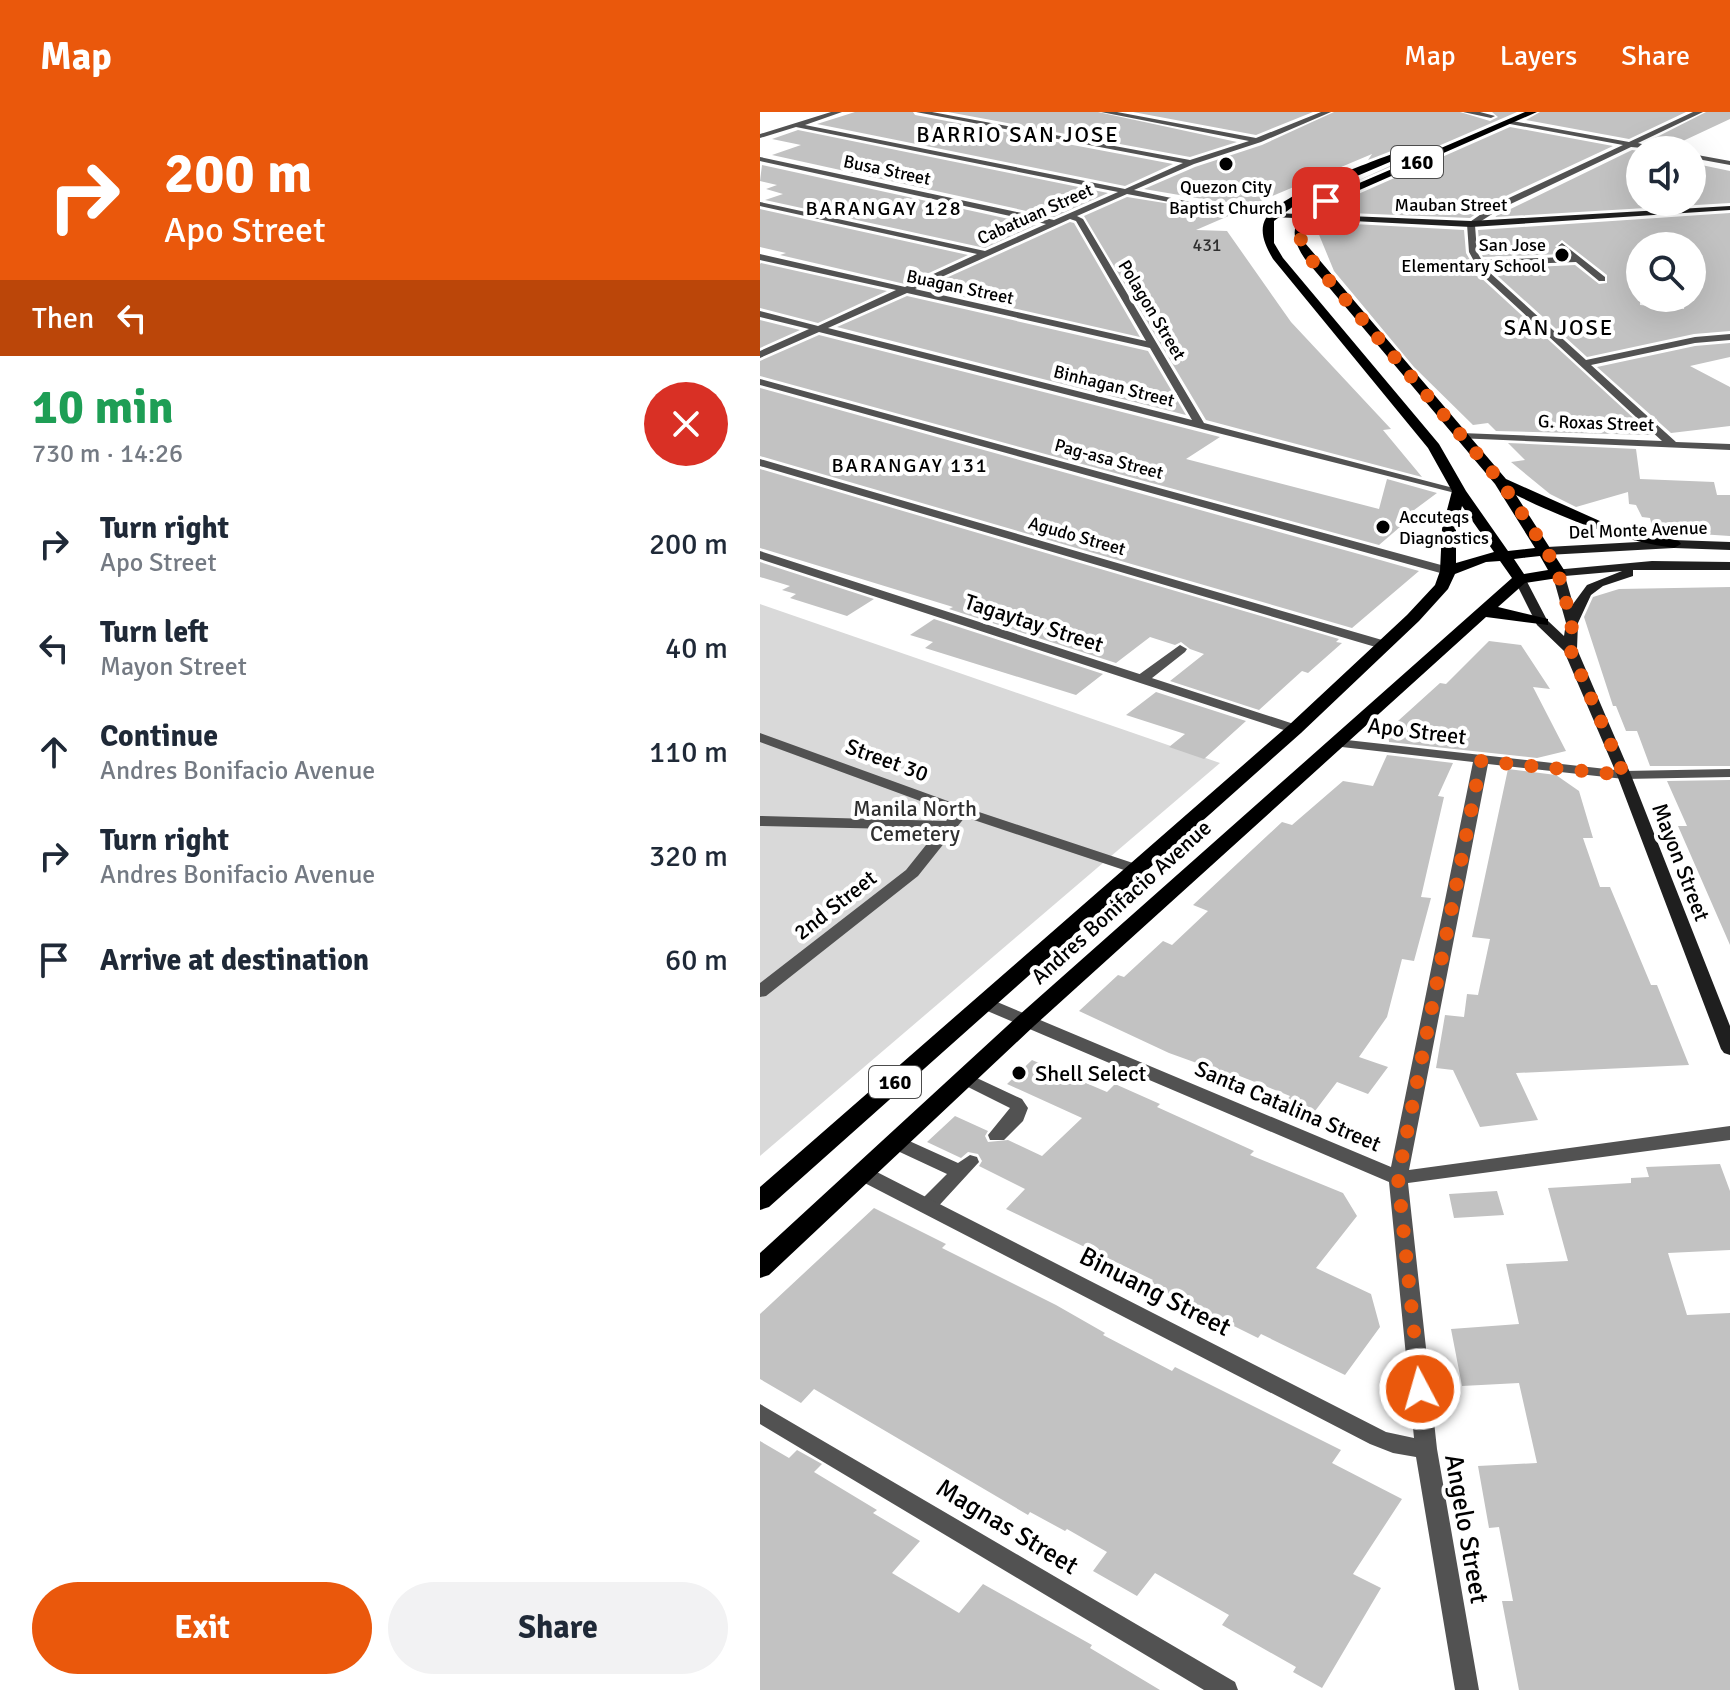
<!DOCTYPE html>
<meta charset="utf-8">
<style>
:root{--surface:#fff;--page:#f2f2f3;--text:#1f2937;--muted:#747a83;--accent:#ea580c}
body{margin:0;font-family:Signika,sans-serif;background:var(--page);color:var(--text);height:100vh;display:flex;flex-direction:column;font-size:30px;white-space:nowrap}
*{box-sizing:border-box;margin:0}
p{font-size:26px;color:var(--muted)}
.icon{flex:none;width:44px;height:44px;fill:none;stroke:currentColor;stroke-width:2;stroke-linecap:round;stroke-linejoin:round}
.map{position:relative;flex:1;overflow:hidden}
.drawer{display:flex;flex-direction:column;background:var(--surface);width:760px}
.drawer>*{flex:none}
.top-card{background:#ea580c;color:#fff;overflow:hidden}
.buttons{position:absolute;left:866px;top:24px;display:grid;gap:16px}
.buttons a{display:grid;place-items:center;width:80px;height:80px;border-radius:50%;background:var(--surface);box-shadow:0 8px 32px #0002;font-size:40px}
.pin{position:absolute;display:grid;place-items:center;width:68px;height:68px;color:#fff;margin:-34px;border-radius:16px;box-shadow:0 4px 12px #0006}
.me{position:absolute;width:88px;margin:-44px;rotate:354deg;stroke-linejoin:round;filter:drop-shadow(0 0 6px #0008)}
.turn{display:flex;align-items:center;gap:28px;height:168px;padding:0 32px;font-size:36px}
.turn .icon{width:104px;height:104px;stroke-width:2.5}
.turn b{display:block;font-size:56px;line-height:68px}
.then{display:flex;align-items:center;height:76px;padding:0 32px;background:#0003;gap:16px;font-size:30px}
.round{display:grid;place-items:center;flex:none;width:84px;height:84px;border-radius:42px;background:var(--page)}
.overview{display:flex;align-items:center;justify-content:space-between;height:136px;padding:0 32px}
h1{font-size:48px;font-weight:700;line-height:60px;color:#1e9e55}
.action{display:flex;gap:16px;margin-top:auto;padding:16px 32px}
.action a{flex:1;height:92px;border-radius:48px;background:var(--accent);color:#fff;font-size:32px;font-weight:700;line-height:92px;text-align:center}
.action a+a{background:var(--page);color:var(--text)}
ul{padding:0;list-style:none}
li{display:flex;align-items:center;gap:24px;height:104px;padding:0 32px}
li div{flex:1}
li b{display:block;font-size:30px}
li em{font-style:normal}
header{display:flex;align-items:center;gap:48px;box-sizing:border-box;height:112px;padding:0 40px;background:var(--accent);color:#fff}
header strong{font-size:38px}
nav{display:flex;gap:44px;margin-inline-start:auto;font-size:28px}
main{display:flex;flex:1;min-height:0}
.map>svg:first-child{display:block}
.green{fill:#d9d9d9}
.building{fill:#c2c2c2;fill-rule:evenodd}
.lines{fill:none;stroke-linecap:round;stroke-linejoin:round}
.lane{fill:#525252;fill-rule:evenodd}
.street{fill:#525252;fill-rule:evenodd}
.secondary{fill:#1f1f1f;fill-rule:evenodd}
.primary{fill:#000;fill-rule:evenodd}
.route{stroke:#ea580c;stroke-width:14;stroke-dasharray:0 25.2}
.poi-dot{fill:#000;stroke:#fff;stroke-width:3}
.labels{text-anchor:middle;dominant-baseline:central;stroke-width:8;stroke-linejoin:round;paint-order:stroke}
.far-street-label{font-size:18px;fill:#000;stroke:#fff}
.far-poi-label{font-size:18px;fill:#000;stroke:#fff}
.number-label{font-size:18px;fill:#303030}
.shield{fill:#fff;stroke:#4c4c4c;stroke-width:2}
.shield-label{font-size:20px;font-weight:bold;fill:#000}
.far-neighbourhood-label{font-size:20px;letter-spacing:2px;fill:#000;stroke:#fff}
.far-quarter-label{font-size:22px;letter-spacing:2px;fill:#000;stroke:#fff}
.street-label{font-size:22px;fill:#000;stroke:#fff}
.park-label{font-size:22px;fill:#303030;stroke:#fff}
.poi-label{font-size:22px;fill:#000;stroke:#fff;text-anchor:start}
.near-street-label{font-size:26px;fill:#000;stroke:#fff}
</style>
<header>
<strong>Map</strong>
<nav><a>Map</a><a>Layers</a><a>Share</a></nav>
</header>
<main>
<section class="drawer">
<div class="top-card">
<div class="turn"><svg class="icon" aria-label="right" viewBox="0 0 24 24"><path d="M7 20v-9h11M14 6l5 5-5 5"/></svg><div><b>200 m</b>Apo Street</div></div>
<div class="then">Then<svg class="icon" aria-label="left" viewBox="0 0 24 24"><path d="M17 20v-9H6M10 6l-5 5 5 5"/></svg></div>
</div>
<div class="overview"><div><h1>10 min</h1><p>730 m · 14:26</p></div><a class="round" style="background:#d93025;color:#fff"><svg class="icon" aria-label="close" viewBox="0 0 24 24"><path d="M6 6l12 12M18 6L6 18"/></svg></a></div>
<ul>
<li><svg class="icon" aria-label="right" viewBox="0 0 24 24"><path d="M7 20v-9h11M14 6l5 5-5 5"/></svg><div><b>Turn right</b><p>Apo Street</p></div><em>200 m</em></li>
<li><svg class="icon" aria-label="left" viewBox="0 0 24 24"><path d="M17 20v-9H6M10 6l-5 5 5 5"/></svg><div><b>Turn left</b><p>Mayon Street</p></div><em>40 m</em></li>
<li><svg class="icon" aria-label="ahead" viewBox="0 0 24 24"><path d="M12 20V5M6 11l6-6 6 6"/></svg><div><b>Continue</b><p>Andres Bonifacio Avenue</p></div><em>110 m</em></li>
<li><svg class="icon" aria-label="right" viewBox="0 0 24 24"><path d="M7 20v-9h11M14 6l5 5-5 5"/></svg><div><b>Turn right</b><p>Andres Bonifacio Avenue</p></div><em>320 m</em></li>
<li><svg class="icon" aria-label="arrive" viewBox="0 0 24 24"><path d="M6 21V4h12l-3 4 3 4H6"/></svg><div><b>Arrive at destination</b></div><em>60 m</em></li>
</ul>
<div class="action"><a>Exit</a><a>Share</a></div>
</section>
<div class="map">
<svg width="970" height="1578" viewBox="0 0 970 1578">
<rect width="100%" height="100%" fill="#fff"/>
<path class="green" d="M 0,492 L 460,651 L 0,1044 Z"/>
<path class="building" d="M 95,0 L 153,0 L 155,3 L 413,52 L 365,74 L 57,12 Z
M 188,0 L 338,0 L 477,30 L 430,45 Z
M 373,0 L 553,0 L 496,23 Z
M 574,0 L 700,0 L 730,9 L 738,5 L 732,0 L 757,0 L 588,73 L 652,44 L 653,35 L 644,34 L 608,48 L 612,42 L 496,91 L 486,90 L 484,94 L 384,77 L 435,55 L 502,33 Z
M 780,0 L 926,0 L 869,27 L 766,8 Z
M 946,0 L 970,0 L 970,7 L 908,36 L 887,30 Z
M 750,15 L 853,34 L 733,90 L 710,106 L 565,100 L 571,94 Z
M 38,18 L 348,81 L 294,105 L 12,43 L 41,33 L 12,27 Z
M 872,38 L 880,39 L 880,90 L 932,90 L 932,51 L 970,59 L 970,91 L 734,105 Z
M 2,53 L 276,113 L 225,136 L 5,88 L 23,82 L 6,77 L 17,73 L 0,69 Z
M 367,85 L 473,102 L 436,118 L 467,119 L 531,210 L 631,317 L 623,318 L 662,365 L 446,308 L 324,104 Z
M 0,97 L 208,143 L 145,172 L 20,143 L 26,141 L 0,135 Z
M 970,101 L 970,219 L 934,222 L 827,245 L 730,157 L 815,153 L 839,172 L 847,171 L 847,163 L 802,128 L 795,134 L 803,142 L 723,145 L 720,139 L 718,118 ZM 880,134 L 932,134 L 932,188 L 925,187 L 924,197 L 880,193 Z
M 310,110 L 314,111 L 380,225 L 164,176 Z
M 557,110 L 704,118 L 706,141 L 719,164 L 892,323 L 736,319 L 728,311 L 713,313 L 654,255 L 574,159 L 555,113 Z
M 0,152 L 1,151 L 127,179 L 58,211 L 0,196 Z
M 147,184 L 388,239 L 426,303 L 77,215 Z
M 0,208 L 40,218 L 0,236 Z
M 59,223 L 460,325 L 426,347 L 619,397 L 627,367 L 677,381 L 642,407 L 647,409 L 619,433 L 0,264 L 0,249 Z
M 970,231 L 970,245 L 930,254 L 970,275 L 970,314 L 911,321 L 837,255 L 935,234 Z
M 0,276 L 606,444 L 659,459 L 592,516 L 0,344 Z
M 748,331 L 876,337 L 880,367 L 954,370 L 957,383 L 970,383 L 970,424 L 893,419 L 890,406 L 882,405 L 876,393 L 869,392 L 868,380 L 816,395 L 790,382 L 751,350 L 765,348 Z
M 0,357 L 579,527 L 576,530 L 582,531 L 548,561 L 542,559 L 499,598 L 410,569 L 444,542 L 430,537 L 421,530 L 415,533 L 390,525 L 356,551 L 189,497 L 193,495 L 0,436 Z
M 0,450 L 114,487 L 87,504 L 30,486 L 36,482 L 22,478 L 30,474 L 0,465 Z
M 970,475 L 970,654 L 890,654 L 877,619 L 866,619 L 856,594 L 853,594 L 824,505 L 833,485 L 859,477 Z
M 174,507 L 343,562 L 316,583 L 165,536 L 173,530 L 150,523 Z
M 729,529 L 761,533 L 790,577 L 773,575 L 806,639 L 777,646 L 629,630 L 628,618 L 680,571 L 686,572 Z
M 396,580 L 486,609 L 444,647 L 409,635 L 425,622 L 366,603 Z
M 627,643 L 693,651 L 678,684 L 684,685 L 661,785 L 671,786 L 654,849 L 642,847 L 627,905 L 599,945 L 628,955 L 608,982 L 577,970 L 552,1003 L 524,992 L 530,984 L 472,961 L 470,963 L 409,941 L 319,899 L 358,863 L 364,865 L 403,829 L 412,833 L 448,799 L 433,793 L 522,710 L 532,713 L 583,669 L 613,674 Z
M 748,657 L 796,663 L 819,679 L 833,726 L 823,726 L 840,775 L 850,775 L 891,873 L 897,873 L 929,953 L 756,961 L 778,1008 L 720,1015 L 693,958 L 676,956 L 685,903 L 704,905 L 707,882 L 718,883 L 730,827 L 712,825 Z
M 970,668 L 970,833 L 918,714 L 927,714 L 907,669 Z
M 272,948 L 347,980 L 355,972 L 400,992 L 397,995 L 494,1039 L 490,1043 L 583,1081 L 597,1104 L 556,1156 L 611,1182 L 620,1215 L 585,1263 L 501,1222 L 498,1226 L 389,1172 L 393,1168 L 246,1097 L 265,1077 L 219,1054 L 222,1049 L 218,1042 L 208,1040 L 201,1046 L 167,1030 L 195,1004 L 228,1019 L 225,1024 L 228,1030 L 248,1028 L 282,1044 L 322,1006 L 247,972 Z
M 960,1052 L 970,1079 L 970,1138 L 908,1141 L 927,1203 L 970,1201 L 970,1578 L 759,1578 L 742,1489 L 753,1489 L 739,1415 L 729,1416 L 718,1354 L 777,1351 L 759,1271 L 702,1274 L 691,1217 L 759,1212 L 746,1152 L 808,1149 L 788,1076 L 871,1071 L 871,1066 L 889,1065 L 886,1055 Z
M 737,1079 L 744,1103 L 694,1106 L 689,1082 Z
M 114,1096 L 186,1132 L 182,1136 L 296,1193 L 345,1221 L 343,1223 L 412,1259 L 415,1255 L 581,1338 L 572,1351 L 642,1387 L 593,1462 L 621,1476 L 562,1576 L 533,1560 L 536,1555 L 462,1513 L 469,1503 L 395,1461 L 377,1484 L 333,1459 L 347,1440 L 307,1417 L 305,1419 L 270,1400 L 268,1403 L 54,1277 L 41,1291 L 0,1267 L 0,1202 Z
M 0,1329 L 29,1346 L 37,1338 L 62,1352 L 54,1360 L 117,1398 L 113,1401 L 160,1429 L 132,1461 L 199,1501 L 223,1472 L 332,1533 L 330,1536 L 400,1578 L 0,1578 Z"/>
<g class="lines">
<path class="lane" d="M 802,131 L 845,165 L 845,169 L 839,169 L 816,150 L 718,154 L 714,151 L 718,148 L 810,145 L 798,134 Z
M 420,533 L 427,537 L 425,540 L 387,570 L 377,570 L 377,564 Z
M 0,621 L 207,696 L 382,754 L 384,757 L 376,762 L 205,705 L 158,764 L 6,884 L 0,885 L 0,871 L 146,758 L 178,718 L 0,714 L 0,704 L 186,709 L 193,701 L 0,630 Z
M 204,960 L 262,987 L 268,996 L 263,1009 L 244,1028 L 230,1028 L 228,1023 L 250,996 L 198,970 L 195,966 L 198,962 Z
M 136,1023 L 198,1051 L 210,1043 L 217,1045 L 219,1050 L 174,1099 L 167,1101 L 160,1099 L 157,1094 L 160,1089 L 187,1062 L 129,1035 L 127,1030 L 129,1025 Z"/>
<path class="street" d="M 71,0 L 82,0 L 45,13 L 365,77 L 423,51 L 156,0 L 172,0 L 430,48 L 489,29 L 341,0 L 357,0 L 496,26 L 561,0 L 571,0 L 501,30 L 434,52 L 374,78 L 430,90 L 514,101 L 517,105 L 430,94 L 367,82 L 317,104 L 323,107 L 444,311 L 705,379 L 699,382 L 59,220 L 0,246 L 0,239 L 49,217 L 0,205 L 0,199 L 58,214 L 136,178 L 0,148 L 0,142 L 145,175 L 217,142 L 0,94 L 0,90 L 225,139 L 286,112 L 0,49 L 0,45 L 294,108 L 358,80 L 36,15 L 0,26 L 0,22 ZM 310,107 L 316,109 L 386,229 L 155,177 ZM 147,181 L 390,236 L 432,308 L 68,216 Z
M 703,0 L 720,0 L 735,4 L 731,6 Z
M 933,0 L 943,0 L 878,31 L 905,38 L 871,35 L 740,97 L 715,113 L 717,140 L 728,159 L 826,248 L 935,225 L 970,222 L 970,228 L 935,231 L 831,253 L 916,330 L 970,332 L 970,338 L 697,326 L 697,322 L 701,321 L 902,329 L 721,162 L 709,140 L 707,112 L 734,93 L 863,33 L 750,12 L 747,8 L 869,30 Z
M 932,42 L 970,49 L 970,53 L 932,46 Z
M 0,267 L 692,456 L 694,459 L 688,463 L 684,462 L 0,273 Z
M 0,347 L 629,530 L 631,533 L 624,537 L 619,536 L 0,354 Z
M 0,439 L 540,614 L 542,617 L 535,621 L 530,620 L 0,447 Z
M 578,627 L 864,659 L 970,657 L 970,665 L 864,667 L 728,652 L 649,1058 L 970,1014 L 970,1028 L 648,1071 L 677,1337 L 719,1578 L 695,1578 L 656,1345 L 633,1341 L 610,1332 L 95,1066 L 92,1061 L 95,1056 L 109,1056 L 626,1320 L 654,1326 L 629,1070 L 218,895 L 215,891 L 224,885 L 230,887 L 631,1055 L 713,650 L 573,634 L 571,631 Z
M 0,1292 L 475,1570 L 478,1578 L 444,1578 L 0,1312 Z"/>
<path class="secondary" d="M 970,94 L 970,98 L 711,115 L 514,105 L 510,103 L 514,101 L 711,109 Z
M 914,428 L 970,430 L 970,438 L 914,436 L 787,443 L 781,439 L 787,435 Z
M 892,449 L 970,450 L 970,458 L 873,458 L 873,464 L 843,474 L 831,483 L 818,511 L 817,537 L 871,663 L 970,914 L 970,943 L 964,941 L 961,937 L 857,663 L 804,539 L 777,513 L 754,467 L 756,464 L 764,464 L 787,508 L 804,524 L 806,511 L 792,461 L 794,458 ZM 862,459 L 827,473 L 813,492 L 805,464 Z"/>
<path class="primary" d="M 765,0 L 777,0 L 570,91 C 552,102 544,110 545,131 L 746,367 L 851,414 L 919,429 L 921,432 L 914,436 C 858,428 807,408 756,383 L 806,461 L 798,466 L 765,471 L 738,495 L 788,507 L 788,513 L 726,505 L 274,914 L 9,1163 L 0,1166 L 0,1141 L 258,904 L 752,466 L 740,449 L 726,450 L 695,462 L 688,477 L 659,509 L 541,621 L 9,1095 L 0,1098 L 0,1075 L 529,613 L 647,503 L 675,473 L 680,459 L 682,417 L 692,379 L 668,336 L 513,147 C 506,135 498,119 506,106 C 520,81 615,49 645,37 L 651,37 L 651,41 L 543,87 L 514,109 L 514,131 L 523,146 L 679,332 L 706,379 L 748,439 L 775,436 L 735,372 L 545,147 C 526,119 534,104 562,87 ZM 702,394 L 734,440 L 696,451 L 696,417 ZM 780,444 L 788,458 L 764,462 L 754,447 Z"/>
</g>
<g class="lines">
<path class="route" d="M 566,89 C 538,106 532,116 549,145 L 741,370 L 787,439 L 798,461 L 812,511 L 810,537 L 864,663 L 721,649 L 638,1066 L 660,1277"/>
</g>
<g class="poi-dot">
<circle cx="466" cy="52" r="8"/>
<circle cx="802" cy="143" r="8"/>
<circle cx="623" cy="415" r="8"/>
<circle cx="259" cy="961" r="8"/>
</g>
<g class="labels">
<g class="far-street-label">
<text transform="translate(127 58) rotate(12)">Busa Street</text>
<text x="691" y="93">Mauban Street</text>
<text transform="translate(275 102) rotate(-24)">Cabatuan Street</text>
<text transform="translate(200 175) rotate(12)">Buagan Street</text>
<text transform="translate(392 198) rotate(59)">Polagon Street</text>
<text transform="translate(354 274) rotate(14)">Binhagan Street</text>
<text transform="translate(836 311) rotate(2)">G. Roxas Street</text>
<text transform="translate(349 347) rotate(15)">Pag-asa Street</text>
<text transform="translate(878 418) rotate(-2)">Del Monte Avenue</text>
<text transform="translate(317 424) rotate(16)">Agudo Street</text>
</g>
<g class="far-poi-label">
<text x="466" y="75">Quezon City<tspan x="466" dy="21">Baptist Church</tspan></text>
<text x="786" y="133" text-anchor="end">San Jose<tspan x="786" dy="21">Elementary School</tspan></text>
<text x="639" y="405" text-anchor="start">Accuteqs<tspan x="639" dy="21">Diagnostics</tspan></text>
</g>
<g class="number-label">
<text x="447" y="133">431</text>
</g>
<g class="shield">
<rect x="631" y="34" width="52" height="32" rx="6"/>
<rect x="109" y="954" width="52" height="32" rx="6"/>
</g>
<g class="shield-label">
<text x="657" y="50">160</text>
<text x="135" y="970">160</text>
</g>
<g class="far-neighbourhood-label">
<text x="124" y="96">BARANGAY 128</text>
<text x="150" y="353">BARANGAY 131</text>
</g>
<g class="far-quarter-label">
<text x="258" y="22">BARRIO SAN JOSE</text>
<text x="799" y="215">SAN JOSE</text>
</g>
<g class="street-label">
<text transform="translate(274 511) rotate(18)">Tagaytay Street</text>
<text transform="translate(657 619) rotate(7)">Apo Street</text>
<text transform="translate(127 648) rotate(20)">Street 30</text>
<text transform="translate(921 750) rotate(69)">Mayon Street</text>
<text transform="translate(361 790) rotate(-42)">Andres Bonifacio Avenue</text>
<text transform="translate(75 793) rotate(-38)">2nd Street</text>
<text transform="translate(528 994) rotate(23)">Santa Catalina Street</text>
</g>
<g class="park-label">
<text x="155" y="696">Manila North<tspan x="155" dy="25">Cemetery</tspan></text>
</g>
<g class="poi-label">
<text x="275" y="961">Shell Select</text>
</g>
<g class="near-street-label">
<text transform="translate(395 1180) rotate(27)">Binuang Street</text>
<text transform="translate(247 1415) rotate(31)">Magnas Street</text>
<text transform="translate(706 1417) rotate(80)">Angelo Street</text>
</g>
</g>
</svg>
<div class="buttons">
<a><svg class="icon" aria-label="sound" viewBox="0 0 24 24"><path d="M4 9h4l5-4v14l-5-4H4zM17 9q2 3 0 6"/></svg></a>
<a><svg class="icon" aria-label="search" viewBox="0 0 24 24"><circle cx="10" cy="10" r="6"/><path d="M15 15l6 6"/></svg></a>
</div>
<div class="pin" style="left:566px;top:89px;background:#d93025"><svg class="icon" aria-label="arrive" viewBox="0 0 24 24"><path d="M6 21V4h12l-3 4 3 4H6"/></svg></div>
<svg class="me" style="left:660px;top:1277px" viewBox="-20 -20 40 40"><circle r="17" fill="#ea580c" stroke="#fff" stroke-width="3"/><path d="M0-11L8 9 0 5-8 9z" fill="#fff"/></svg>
</div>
</main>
